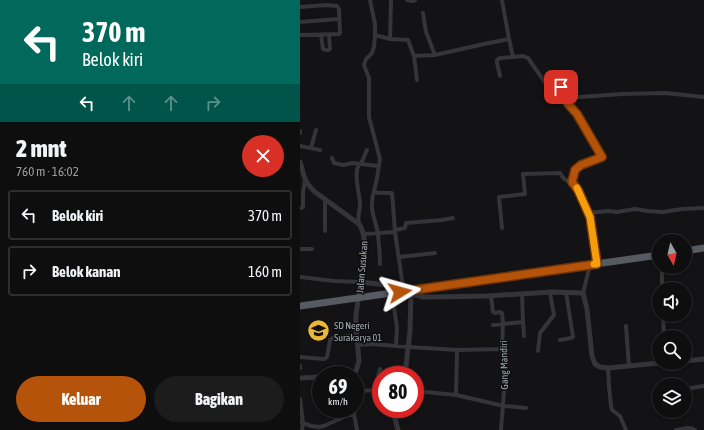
<!DOCTYPE html>
<html lang="id">
<meta charset="utf-8">
<style>
:root{--surface:#0e0e0f;--page:#1c1c1d;--text:#f1f3f6;--muted:#9b9c9e;--line:#2e2e2f;--accent:#b45309}
body{margin:0;font-family:"Asap Condensed",sans-serif;background:var(--page);color:var(--text);height:100vh;display:flex;flex-direction:column;font-size:15px;white-space:nowrap}
*{box-sizing:border-box;margin:0}
p{font-size:13px;color:var(--muted)}
.icon{flex:none;width:22px;height:22px;fill:none;stroke:currentColor;stroke-width:2;stroke-linecap:round;stroke-linejoin:round}
.map{position:relative;flex:1;overflow:hidden}
.panel{display:flex;flex-direction:column;background:var(--surface);width:300px}
.panel>*{flex:none}
.hud{background:#00695c;color:#fff;overflow:hidden}
.needle{width:26px;rotate:172deg}
.controls{position:absolute;left:352px;top:234px;display:grid;gap:8px}
.controls a{display:grid;place-items:center;width:40px;height:40px;border-radius:50%;background:var(--surface);box-shadow:0 2px 6px #0003,0 0 0 1px var(--line);font-size:20px}
.speed{position:absolute;left:12px;top:366px;display:flex;gap:8px;font-size:20px;font-weight:700;text-align:center}
.speed>*{display:grid;place-content:center;width:52px;height:52px;border-radius:50%;background:var(--surface);box-shadow:0 2px 6px #0003,0 0 0 1px var(--line);line-height:1}
.speed small{font-size:10px;font-weight:400}
.speed .limit{border:6px solid #d22;background:#fff;color:#111}
.pin{position:absolute;display:grid;place-items:center;width:34px;height:34px;color:#fff;margin:-17px;border-radius:8px;box-shadow:0 2px 6px #0006}
.me{position:absolute;width:44px;margin:-22px;rotate:82deg;stroke-linejoin:round;filter:drop-shadow(0 0 3px #0008)}
.turn{display:flex;align-items:center;gap:14px;height:84px;padding:0 16px;font-size:18px}
.turn .icon{width:52px;height:52px;stroke-width:2.5}
.turn b{display:block;font-size:28px;line-height:34px}
.lanes{display:flex;align-items:center;height:38px;padding:0 16px;background:#0003;justify-content:center;gap:20px;direction:ltr}
.lanes .off{opacity:.35}
.round{display:grid;place-items:center;flex:none;width:42px;height:42px;border-radius:21px;background:var(--page)}
.summary{display:flex;align-items:center;justify-content:space-between;height:68px;padding:0 16px}
h1{font-size:24px;font-weight:800;line-height:30px}
.action{display:flex;gap:8px;margin-top:auto;padding:8px 16px}
.action a{flex:1;height:46px;border-radius:24px;background:var(--accent);color:#fff;font-size:16px;font-weight:800;line-height:46px;text-align:center}
.action a+a{background:var(--page);color:var(--text)}
ul{padding:0;list-style:none}
li{display:flex;align-items:center;gap:12px;height:50px;margin:0 8px 6px;padding:0 8px;border:2px solid var(--line);border-radius:4px}
li div{flex:1}
li b{display:block;font-size:15px}
li em{font-style:normal}
main{display:flex;flex:1;min-height:0}
.map>svg:first-child{display:block}
.lines{fill:none;stroke-linecap:round;stroke-linejoin:round}
.minor{stroke:#343439;stroke-width:4}
.tertiary{stroke:#343439;stroke-width:5}
.trunk{stroke:#585a61;stroke-width:7}
.route-casing{stroke:#753606;stroke-width:10}
.route{stroke:#b45309;stroke-width:7}
.slow{stroke:#f59e0b;stroke-width:7}
.labels{text-anchor:middle;dominant-baseline:central;stroke-width:3;stroke-linejoin:round;paint-order:stroke}
.street-label{font-size:10px;fill:#a4a8b4;stroke:#0e0e0f}
.poi-label{font-size:10px;fill:#a4a8b4;stroke:#0e0e0f;text-anchor:start}
</style>
<main>
<section class="panel">
<div class="hud">
<div class="turn"><svg class="icon" aria-label="left" viewBox="0 0 24 24"><path d="M17 20v-9H6M10 6l-5 5 5 5"/></svg><div><b>370 m</b>Belok kiri</div></div>
<div class="lanes"><svg class="icon" aria-label="left" viewBox="0 0 24 24"><path d="M17 20v-9H6M10 6l-5 5 5 5"/></svg><svg class="icon off" aria-label="ahead" viewBox="0 0 24 24"><path d="M12 20V5M6 11l6-6 6 6"/></svg><svg class="icon off" aria-label="ahead" viewBox="0 0 24 24"><path d="M12 20V5M6 11l6-6 6 6"/></svg><svg class="icon off" aria-label="right" viewBox="0 0 24 24"><path d="M7 20v-9h11M14 6l5 5-5 5"/></svg></div>
</div>
<div class="summary"><div><h1>2 mnt</h1><p>760 m · 16:02</p></div><a class="round" style="background:#d93025;color:#fff"><svg class="icon" aria-label="close" viewBox="0 0 24 24"><path d="M6 6l12 12M18 6L6 18"/></svg></a></div>
<ul>
<li><svg class="icon" aria-label="left" viewBox="0 0 24 24"><path d="M17 20v-9H6M10 6l-5 5 5 5"/></svg><div><b>Belok kiri</b></div><em>370 m</em></li>
<li><svg class="icon" aria-label="right" viewBox="0 0 24 24"><path d="M7 20v-9h11M14 6l5 5-5 5"/></svg><div><b>Belok kanan</b></div><em>160 m</em></li>
</ul>
<div class="action"><a>Keluar</a><a>Bagikan</a></div>
</section>
<div class="map">
<svg width="404" height="430" viewBox="0 0 404 430">
<rect width="100%" height="100%" fill="#131214"/>
<g class="lines">
<path class="minor" d="M 70,0 L 75,24 L 75,35 L 74,47 L 72,53 L 66,59 L 64,65 L 69,78 L 69,117 L 80,159 L 77,178 L 74,191 L 78,193 L 92,193 L 93,205 L 95,232 L 103,287
M 107,0 L 113,1 L 115,0
M 202,0 L 209,39
M 0,7 L 27,5 L 37,6 L 39,9 L 40,33 L 39,34 L 0,35
M 0,22 L 39,19
M 21,35 L 23,49 C 25,50 28,51 30,49 L 29,35
M 75,35 L 90,39 L 108,40 L 114,56 L 117,80
M 90,39 L 91,0
M 135,55 L 184,44 L 209,39 L 213,57 L 223,56 L 228,58 L 246,84 L 248,85 L 258,86 L 262,89 L 265,98 L 268,103 L 277,114 L 302,157 L 281,165 L 275,170 L 272,182
M 114,56 L 135,55 L 126,32 L 123,13
M 200,76 L 197,63 L 197,60 L 200,58 L 213,57
M 265,98 L 322,94 L 365,93 L 404,97
M 0,133 L 0,131
M 0,146 L 20,150
M 11,148 L 16,130
M 32,158 L 34,163 L 43,165 L 53,163 L 78,166
M 59,164 C 53,175 60,193 60,205 C 60,213 57,214 59,224
M 61,164 L 67,150
M 74,191 C 68,211 76,218 78,235 C 79,245 80,255 80,264
M 25,199 L 25,231
M 0,208 L 3,207 L 3,192 L 5,181
M 288,213 L 308,211 L 317,212 L 335,209 L 347,211 L 363,212 L 382,209 L 404,208
M 202,228 L 199,197 L 225,194 L 223,174 L 260,173 C 263,179 266,181 272,182 L 275,186 L 290,217 L 297,264
M 95,230 L 105,228 L 106,223 L 142,220 L 153,218
M 64,234 L 95,232
M 0,249 L 12,249
M 99,257 L 135,253
M 0,277 L 34,281 L 61,282
M 362,289 L 362,267
M 92,293 L 97,328 L 96,346
M 283,293 L 290,265
M 191,296 L 193,312 L 195,313 L 200,312 L 202,313 L 203,324 L 202,349 L 205,379 L 201,430
M 363,315 L 364,337
M 223,322 L 224,336
M 193,325 L 223,322 L 222,294
M 326,326 L 329,366
M 260,340 L 271,338 L 273,337 L 266,292
M 58,345 L 72,344 L 109,347 L 157,350
M 238,351 L 240,333 L 254,315 L 250,293
M 0,357 L 24,359 L 27,357 L 30,340 L 33,338 L 57,335
M 0,368 L 0,366
M 308,368 L 309,386 L 311,406 L 312,410 L 320,416 L 326,430
M 391,388 L 404,386
M 56,391 L 81,390
M 74,391 L 80,369
M 115,391 L 156,395 L 204,406 L 226,408
M 156,395 L 157,350 L 202,349
M 0,399 L 3,423 L 2,430
M 55,406 L 56,391 L 55,374
M 55,409 L 54,414 L 57,430
M 0,422 L 11,426 L 19,427 L 24,426 L 46,416 L 54,414
M 376,430 C 383,429 390,426 395,430"/>
<path class="tertiary" d="M 0,162 C 5,178 3,180 15,192 L 59,224 C 72,239 58,295 56,315 C 55,330 58,346 59,361 L 57,368 L 54,375
M 61,282 L 103,287 L 111,294 L 124,297 L 132,297 L 186,296 L 252,292 L 283,293 L 287,309 L 292,356 L 295,364 L 300,367 L 308,368 L 359,363
M 385,361 L 404,359
M 105,375 L 110,331 L 111,294
M 0,378 L 21,377
M 96,409 L 95,419 L 98,430"/>
<path class="trunk" d="M 385,251 L 404,248
M 0,306 L 359,255"/>
</g>
<g class="lines">
<defs>
<path id="route" d="M 100,292 L 297,264 L 290,217 L 278,190 L 272,182 L 275,170 L 281,165 L 302,157 L 277,114 L 268,104 L 262,89 L 261,87"/>
</defs>
<use href="#route" class="route-casing"/>
<use href="#route" class="route"/>
<path class="slow" d="M 277,188 L 290,217 L 297,264 L 294,264"/>
</g>
<defs>
<symbol id="school-disc" viewBox="-11 -11 22 22"><circle r="9.5" fill="#edb732" stroke="#0e0e0f"/><path d="M0-5L7-2L0 1L-7-2ZM-4 1L0 2.5L4 1V4Q0 6-4 4Z" fill="#111"/></symbol>
</defs>
<g fill-rule="evenodd">
<use href="#school-disc" x="6" y="318" width="25" height="25"/>
</g>
<g class="labels">
<g class="street-label">
<text transform="translate(62 267) rotate(-85)">Jalan Susukan</text>
<text transform="translate(204 365) rotate(-91)">Gang Mandiri</text>
</g>
<g class="poi-label">
<text x="34" y="325">SD Negeri<tspan x="34" dy="12">Surakarya 01</tspan></text>
</g>
</g>
</svg>
<div class="controls">
<a><svg class="needle" viewBox="-14 -14 28 28"><path d="M0-13l5 13h-10z" fill="#e53935"/><path d="M0 13l5-13h-10z" fill="#9b9c9e"/></svg></a>
<a><svg class="icon" aria-label="sound" viewBox="0 0 24 24"><path d="M4 9h4l5-4v14l-5-4H4zM17 9q2 3 0 6"/></svg></a>
<a><svg class="icon" aria-label="search" viewBox="0 0 24 24"><circle cx="10" cy="10" r="6"/><path d="M15 15l6 6"/></svg></a>
<a><svg class="icon" aria-label="layers" viewBox="0 0 24 24"><path d="M12 4l9 5-9 5-9-5zM3 14l9 5 9-5"/></svg></a>
</div>
<div class="speed"><div>69<small>km/h</small></div><div class="limit">80</div></div>
<div class="pin" style="left:261px;top:87px;background:#d93025"><svg class="icon" aria-label="arrive" viewBox="0 0 24 24"><path d="M6 21V4h12l-3 4 3 4H6"/></svg></div>
<svg class="me" style="left:100px;top:292px" viewBox="-20 -20 40 40"><path d="M0-17L14 15 0 8-14 15z" fill="#b45309" stroke="#fff" stroke-width="4"/></svg>
</div>
</main>
